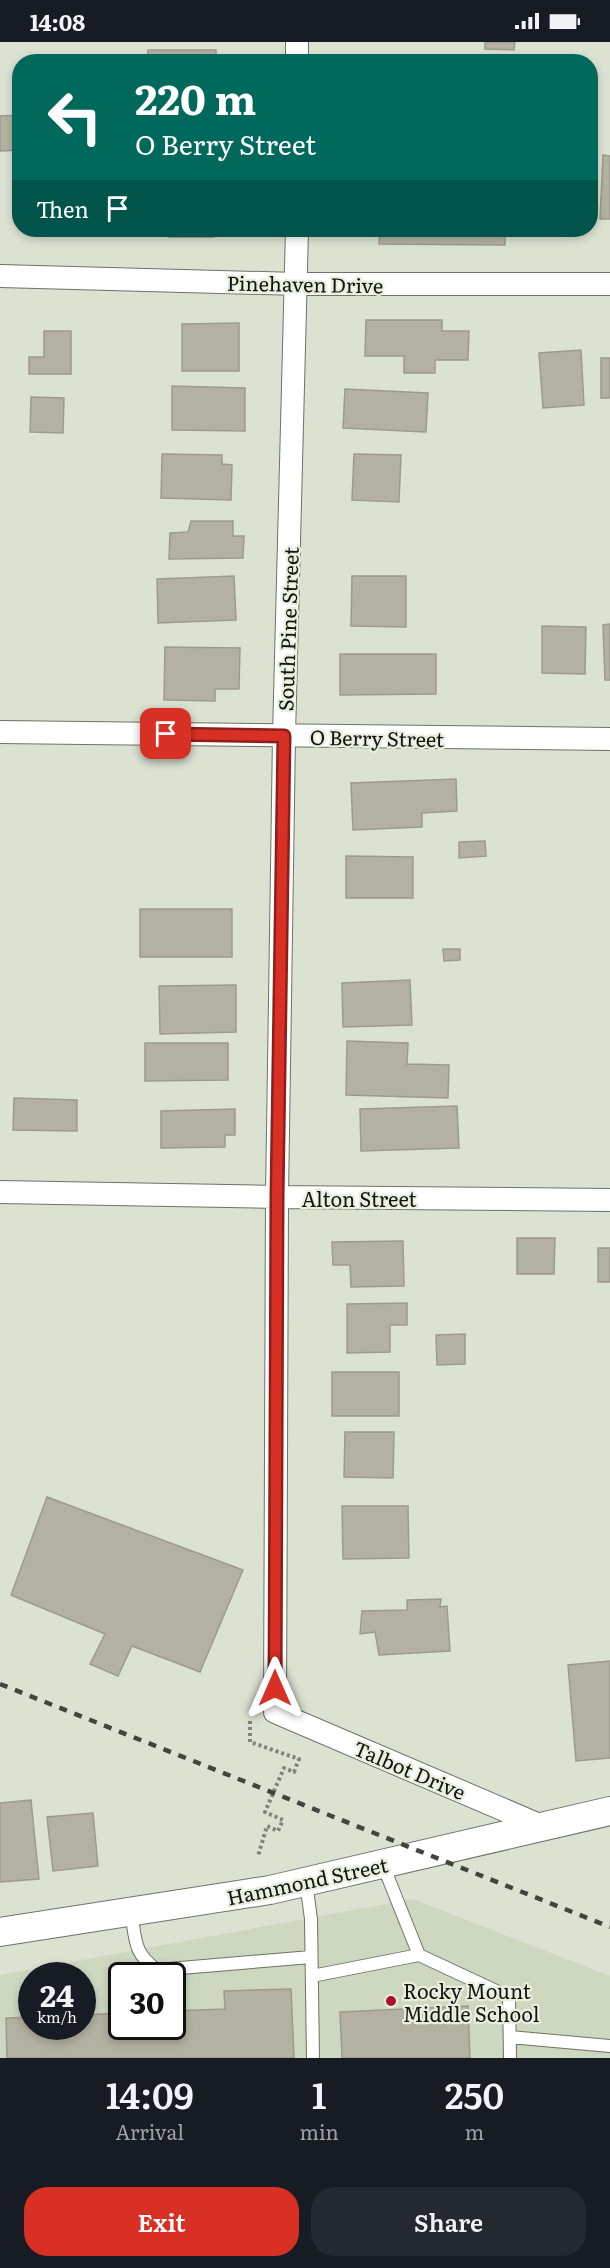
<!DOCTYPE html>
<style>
:root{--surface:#171b24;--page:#242831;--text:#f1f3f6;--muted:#9ea1a6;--accent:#d93025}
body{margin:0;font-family:Literata,serif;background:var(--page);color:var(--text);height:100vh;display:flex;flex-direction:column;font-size:22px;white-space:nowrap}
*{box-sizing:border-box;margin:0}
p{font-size:20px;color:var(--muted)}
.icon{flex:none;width:33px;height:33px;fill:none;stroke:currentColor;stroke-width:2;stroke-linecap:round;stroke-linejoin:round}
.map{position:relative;height:2016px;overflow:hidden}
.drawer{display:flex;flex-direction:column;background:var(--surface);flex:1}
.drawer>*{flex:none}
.banner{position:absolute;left:12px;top:12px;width:586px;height:183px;border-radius:24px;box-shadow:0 3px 9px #0003;background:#00695c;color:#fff;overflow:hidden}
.speed{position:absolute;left:18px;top:1920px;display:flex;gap:12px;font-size:30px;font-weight:700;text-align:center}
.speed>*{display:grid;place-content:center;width:78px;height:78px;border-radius:50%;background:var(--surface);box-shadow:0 3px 9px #0003;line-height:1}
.speed small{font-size:15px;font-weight:400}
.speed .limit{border:3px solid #111;border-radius:9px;background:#fff;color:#111}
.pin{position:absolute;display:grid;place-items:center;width:51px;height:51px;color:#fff;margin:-26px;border-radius:12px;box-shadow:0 3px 9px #0006}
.me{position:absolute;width:66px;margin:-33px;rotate:0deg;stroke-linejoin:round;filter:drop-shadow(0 0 4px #0008)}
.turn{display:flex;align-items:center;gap:21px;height:126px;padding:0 24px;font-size:27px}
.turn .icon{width:78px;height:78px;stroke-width:2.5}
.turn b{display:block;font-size:42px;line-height:51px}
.then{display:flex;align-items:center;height:57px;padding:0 24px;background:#0003;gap:12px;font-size:22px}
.eta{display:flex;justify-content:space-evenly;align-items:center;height:102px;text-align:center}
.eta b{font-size:36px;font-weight:600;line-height:42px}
.action{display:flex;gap:12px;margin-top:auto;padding:12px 24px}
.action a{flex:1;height:69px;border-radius:24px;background:var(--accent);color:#fff;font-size:24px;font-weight:600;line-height:69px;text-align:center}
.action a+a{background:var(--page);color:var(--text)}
.status{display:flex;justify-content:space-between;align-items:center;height:42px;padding:0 30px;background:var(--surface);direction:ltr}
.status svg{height:16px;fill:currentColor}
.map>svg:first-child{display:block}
.built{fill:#ced7c0;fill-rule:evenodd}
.building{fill:#b3b1a1;stroke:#9d9b8c;stroke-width:1.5}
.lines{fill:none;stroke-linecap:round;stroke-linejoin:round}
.service-casing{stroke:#6d7365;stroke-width:14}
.minor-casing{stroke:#6d7365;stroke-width:24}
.tertiary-casing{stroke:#6d7365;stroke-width:30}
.path{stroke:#7f8378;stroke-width:4;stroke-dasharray:3 3;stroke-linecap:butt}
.service{stroke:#fff;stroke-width:12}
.minor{stroke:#fff;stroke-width:22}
.tertiary{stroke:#fff;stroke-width:28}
.rail{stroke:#41453d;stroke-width:4.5;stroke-dasharray:8 8;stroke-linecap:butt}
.route-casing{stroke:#8d1f18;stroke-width:15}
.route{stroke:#d93025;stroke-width:10}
.poi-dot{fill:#a9112f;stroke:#e9efdf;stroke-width:2}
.labels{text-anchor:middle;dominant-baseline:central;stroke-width:4.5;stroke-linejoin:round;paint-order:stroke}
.street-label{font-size:20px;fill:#131610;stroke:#e9efdf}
.poi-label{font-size:20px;fill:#131610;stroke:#e9efdf;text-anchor:start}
</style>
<div class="status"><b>14:08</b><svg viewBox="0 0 49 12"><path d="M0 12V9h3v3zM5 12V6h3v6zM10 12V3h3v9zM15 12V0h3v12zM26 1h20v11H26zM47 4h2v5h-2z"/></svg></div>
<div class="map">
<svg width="610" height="2016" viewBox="0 0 610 2016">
<rect width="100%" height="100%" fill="#dce2d2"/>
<path class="built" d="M 413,1857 L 610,1934 L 610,2016 L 0,2016 L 0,1933 ZM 32,1934 L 82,1934 L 82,1984 L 32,1984 ZM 122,1934 L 172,1934 L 172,1984 L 122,1984 Z"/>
<path class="building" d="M 485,0 L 515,0 L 514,8 L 485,7 Z
M 148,8 L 216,8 L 216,20 L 147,20 Z
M 442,14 L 442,20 L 400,20 L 399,15 Z
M 20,73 L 20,108 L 0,109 L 0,74 Z
M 603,113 L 610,114 L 610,177 L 600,177 Z
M 169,188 L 214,188 L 214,195 L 169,195 Z
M 380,188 L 505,188 L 505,203 L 379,202 Z
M 366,278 L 442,278 L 442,289 L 469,289 L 468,318 L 435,318 L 435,331 L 404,331 L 404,314 L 365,314 Z
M 239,281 L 239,329 L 182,329 L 182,282 Z
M 44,289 L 71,289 L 71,332 L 29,332 L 29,315 L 44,315 Z
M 581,308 L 584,363 L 543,366 L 539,311 Z
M 601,316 L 610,316 L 610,356 L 601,356 Z
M 172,344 L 245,346 L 245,389 L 172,388 Z
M 345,347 L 428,351 L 426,390 L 343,386 Z
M 31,355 L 64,356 L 63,391 L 30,390 Z
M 162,412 L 222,413 L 222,422 L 232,423 L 231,458 L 161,456 Z
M 354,412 L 401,413 L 399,460 L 352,458 Z
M 191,479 L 233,479 L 233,494 L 244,494 L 243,516 L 169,517 L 170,491 L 188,490 Z
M 234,534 L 236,578 L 158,581 L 157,537 Z
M 352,534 L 406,534 L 406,585 L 351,584 Z
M 610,582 L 610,638 L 605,638 L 603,583 Z
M 542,584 L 586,585 L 585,632 L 542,631 Z
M 165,605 L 240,606 L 239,647 L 215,647 L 215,659 L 164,658 Z
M 340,612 L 436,612 L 436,652 L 340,653 Z
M 456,737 L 457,769 L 422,771 L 422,785 L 353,788 L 351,741 Z
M 485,799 L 486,814 L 459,816 L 459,800 Z
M 346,814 L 413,815 L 413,856 L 346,856 Z
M 140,867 L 232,867 L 232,915 L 140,915 Z
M 443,907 L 460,907 L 460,918 L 444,919 Z
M 410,938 L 412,983 L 343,985 L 342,941 Z
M 236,943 L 236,990 L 160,992 L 159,944 Z
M 347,999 L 408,1001 L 407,1022 L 449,1023 L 448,1056 L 346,1053 Z
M 145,1001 L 228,1001 L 228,1038 L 145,1039 Z
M 14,1056 L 77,1058 L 77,1089 L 13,1088 Z
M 457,1064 L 459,1106 L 361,1109 L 360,1067 Z
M 235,1067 L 235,1093 L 225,1093 L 225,1105 L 161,1106 L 161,1069 Z
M 517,1196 L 555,1196 L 554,1232 L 517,1232 Z
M 403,1199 L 404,1244 L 351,1245 L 350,1223 L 333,1223 L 332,1200 Z
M 598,1206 L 610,1206 L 610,1240 L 598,1240 Z
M 407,1261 L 407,1283 L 390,1283 L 390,1310 L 347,1311 L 347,1262 Z
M 465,1292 L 465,1322 L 437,1323 L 436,1293 Z
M 332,1330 L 399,1330 L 399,1374 L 332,1374 Z
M 345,1390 L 394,1390 L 393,1436 L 344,1435 Z
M 47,1455 L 243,1528 L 200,1630 L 132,1604 L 118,1634 L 90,1622 L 105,1592 L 11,1553 Z
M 342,1464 L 408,1464 L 409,1516 L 343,1517 Z
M 441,1557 L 440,1565 L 447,1564 L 450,1609 L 379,1613 L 375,1590 L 360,1592 L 362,1569 L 407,1568 L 407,1558 Z
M 610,1619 L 610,1716 L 576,1719 L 568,1623 Z
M 31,1758 L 39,1837 L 0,1840 L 0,1761 Z
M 93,1771 L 98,1824 L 53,1829 L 47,1775 Z
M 291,1947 L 294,2016 L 7,2016 L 6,1976 L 32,1975 L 32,1984 L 82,1984 L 82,1973 L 122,1971 L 122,1984 L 172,1984 L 172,1969 L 225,1967 L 224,1949 Z
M 468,1964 L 470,2016 L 342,2016 L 340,1970 Z"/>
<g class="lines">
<defs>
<path id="service" d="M 306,1840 L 311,1877 L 313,2016
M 131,1870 C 136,1898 133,1911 157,1928 L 311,1915
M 419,1913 L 509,1955 L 510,2016
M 312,1934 L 419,1913 L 383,1823
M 510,1995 L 610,2004"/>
<path id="minor" d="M 297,20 L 297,0
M 297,188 L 284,694 L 277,1155 L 275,1670 L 544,1785
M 0,234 L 297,242 L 610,242
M 0,690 L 610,697
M 0,1150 L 277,1155 L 610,1158"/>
<path id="tertiary" d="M 0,1890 L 270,1848 L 610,1769"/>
</defs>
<use href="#service" class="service-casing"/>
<use href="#minor" class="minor-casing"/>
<use href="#tertiary" class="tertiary-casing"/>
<path class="path" d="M 250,1679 L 250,1700 L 299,1717 L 294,1730 L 284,1726 L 265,1770 L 283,1778 L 278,1789 L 267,1784 L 258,1814"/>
<use href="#service" class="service"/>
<use href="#minor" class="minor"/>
<use href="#tertiary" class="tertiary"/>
<path class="rail" d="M 0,1642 L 610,1885"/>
</g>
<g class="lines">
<defs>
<path id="route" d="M 166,692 L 284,694 L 277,1155 L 275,1646"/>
</defs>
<use href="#route" class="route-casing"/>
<use href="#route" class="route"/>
</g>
<circle class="poi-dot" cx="391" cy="1959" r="6"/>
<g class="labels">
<g class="street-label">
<text transform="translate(305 241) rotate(1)">Pinehaven Drive</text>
<text transform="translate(287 587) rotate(-88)">South Pine Street</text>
<text transform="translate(377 695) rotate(1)">O Berry Street</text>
<text x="359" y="1156">Alton Street</text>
<text transform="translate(410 1727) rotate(23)">Talbot Drive</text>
<text transform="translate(307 1838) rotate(-12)">Hammond Street</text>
</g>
<g class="poi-label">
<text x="403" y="1948">Rocky Mount<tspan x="403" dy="23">Middle School</tspan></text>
</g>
</g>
</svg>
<div class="speed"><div>24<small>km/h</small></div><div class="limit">30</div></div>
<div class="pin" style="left:166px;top:692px;background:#d93025"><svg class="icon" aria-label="arrive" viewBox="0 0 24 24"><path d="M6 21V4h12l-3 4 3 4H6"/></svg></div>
<svg class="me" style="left:275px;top:1646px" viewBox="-20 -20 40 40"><path d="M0-17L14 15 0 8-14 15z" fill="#d93025" stroke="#fff" stroke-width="4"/></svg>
<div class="banner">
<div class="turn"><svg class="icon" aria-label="left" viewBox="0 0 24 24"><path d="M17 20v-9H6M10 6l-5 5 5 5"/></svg><div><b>220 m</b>O Berry Street</div></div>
<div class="then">Then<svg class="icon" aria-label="arrive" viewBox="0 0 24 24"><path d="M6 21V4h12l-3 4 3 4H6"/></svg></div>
</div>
</div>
<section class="drawer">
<div class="eta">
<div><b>14:09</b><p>Arrival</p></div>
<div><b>1</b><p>min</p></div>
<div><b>250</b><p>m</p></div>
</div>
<div class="action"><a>Exit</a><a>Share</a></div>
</section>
